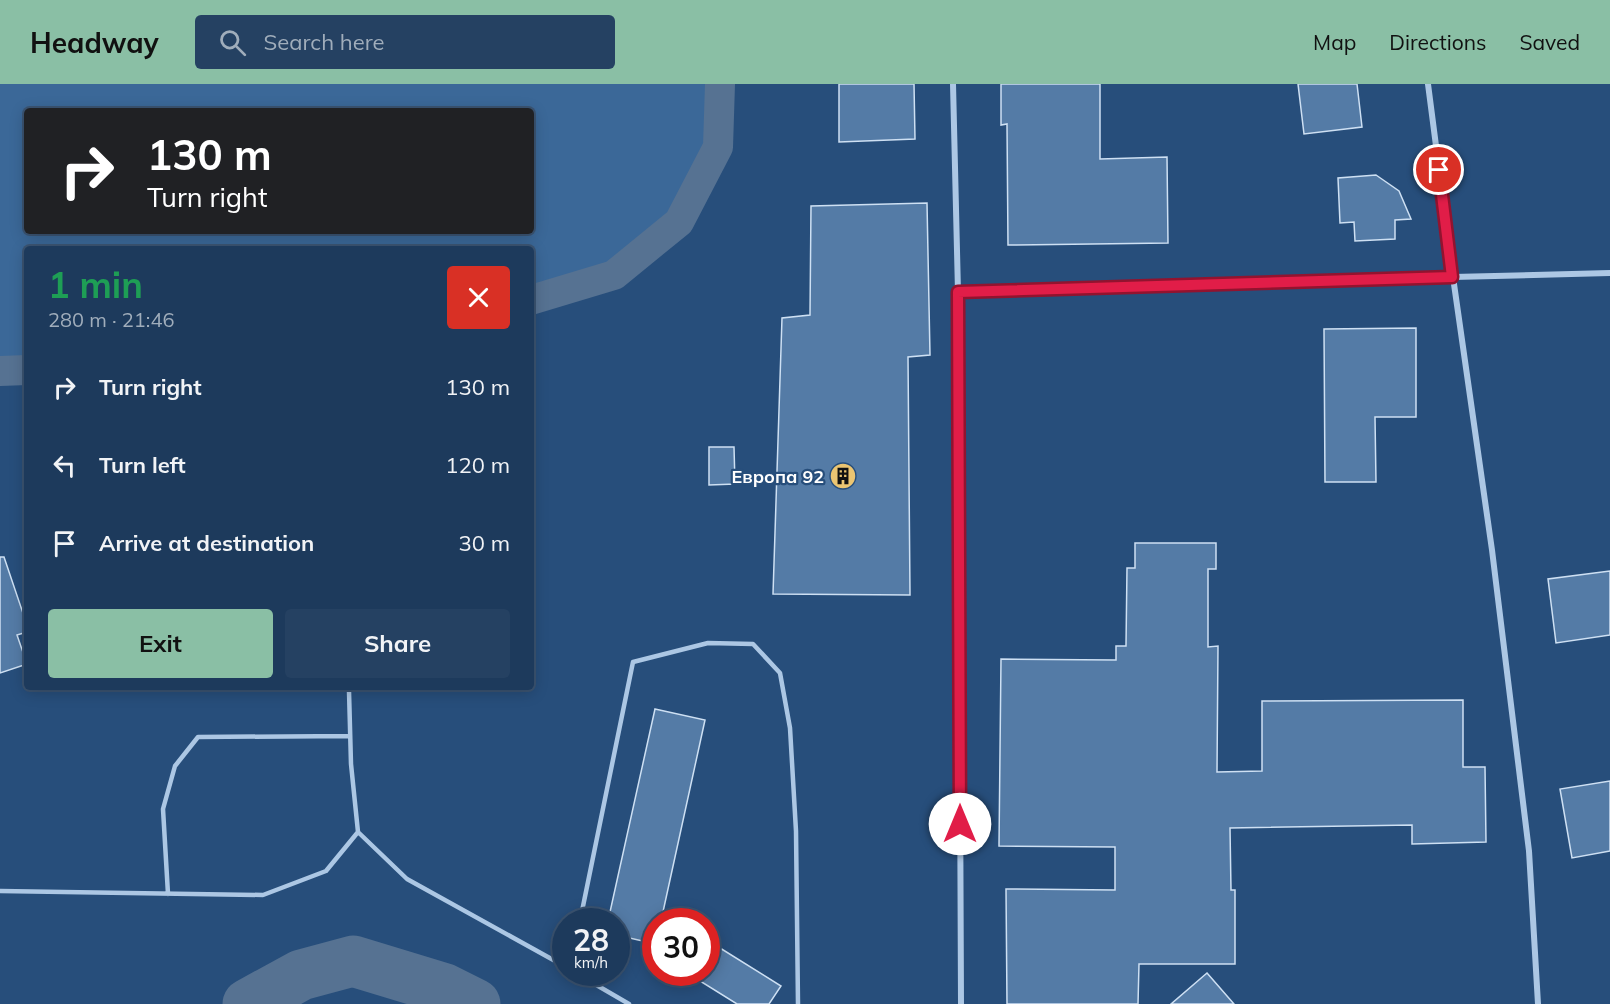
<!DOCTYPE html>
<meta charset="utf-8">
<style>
:root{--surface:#1d3a5c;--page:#254162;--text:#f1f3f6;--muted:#a0adbb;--line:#3b5472;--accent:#8abfa5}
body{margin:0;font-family:Mulish,sans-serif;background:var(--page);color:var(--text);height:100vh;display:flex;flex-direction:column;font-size:22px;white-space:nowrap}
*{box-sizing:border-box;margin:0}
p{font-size:20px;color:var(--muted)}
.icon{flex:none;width:33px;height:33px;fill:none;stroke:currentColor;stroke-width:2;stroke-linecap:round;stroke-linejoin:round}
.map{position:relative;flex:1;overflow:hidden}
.drawer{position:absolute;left:24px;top:162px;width:510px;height:444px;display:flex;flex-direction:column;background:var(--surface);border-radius:6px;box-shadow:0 3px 15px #0003,0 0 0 2px var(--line)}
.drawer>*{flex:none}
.banner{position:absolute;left:24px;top:24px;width:510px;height:126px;border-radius:6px;box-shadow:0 3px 15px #0003,0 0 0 2px var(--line);background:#202124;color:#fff;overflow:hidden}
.speed{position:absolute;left:552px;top:824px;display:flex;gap:12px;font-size:30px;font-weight:700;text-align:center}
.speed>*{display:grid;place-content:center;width:78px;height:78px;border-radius:50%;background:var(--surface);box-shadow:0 3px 15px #0003,0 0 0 2px var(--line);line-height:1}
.speed small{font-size:15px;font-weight:400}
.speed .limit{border:9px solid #d22;background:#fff;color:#111}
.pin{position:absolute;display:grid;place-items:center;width:51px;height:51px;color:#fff;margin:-26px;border:3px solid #fff;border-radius:50%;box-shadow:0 2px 6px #0007}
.me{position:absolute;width:66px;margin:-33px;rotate:0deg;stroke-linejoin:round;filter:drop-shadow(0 0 4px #0008)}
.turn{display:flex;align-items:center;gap:21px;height:126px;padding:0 24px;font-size:27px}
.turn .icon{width:78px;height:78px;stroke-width:2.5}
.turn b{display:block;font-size:42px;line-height:51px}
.round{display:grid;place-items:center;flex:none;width:63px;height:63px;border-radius:6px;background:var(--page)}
.summary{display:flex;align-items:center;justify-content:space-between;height:102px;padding:0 24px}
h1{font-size:36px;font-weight:700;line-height:45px;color:#1e9e55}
.primary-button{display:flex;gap:12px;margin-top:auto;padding:12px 24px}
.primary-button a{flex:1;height:69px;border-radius:6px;background:var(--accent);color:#111;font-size:24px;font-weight:700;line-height:69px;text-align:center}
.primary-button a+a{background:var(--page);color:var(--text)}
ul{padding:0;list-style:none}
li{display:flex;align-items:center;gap:18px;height:78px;padding:0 24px}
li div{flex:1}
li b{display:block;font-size:22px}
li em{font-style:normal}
header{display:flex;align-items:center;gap:36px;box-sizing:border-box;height:84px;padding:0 30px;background:var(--accent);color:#111}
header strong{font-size:28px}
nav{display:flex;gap:33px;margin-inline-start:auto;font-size:21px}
.search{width:420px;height:54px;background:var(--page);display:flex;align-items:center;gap:15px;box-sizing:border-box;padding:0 21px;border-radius:6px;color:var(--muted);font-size:22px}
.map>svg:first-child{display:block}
.green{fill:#3b6898;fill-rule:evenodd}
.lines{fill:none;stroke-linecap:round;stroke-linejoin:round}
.canal{stroke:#567292;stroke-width:30}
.river{stroke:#567292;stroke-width:51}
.building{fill:#547ba6;stroke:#cee0f3;stroke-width:1.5}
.service{stroke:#acc7e4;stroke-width:4.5}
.minor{stroke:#acc7e4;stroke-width:6}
.route-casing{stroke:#92132f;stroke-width:15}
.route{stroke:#e11d48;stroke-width:10}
.labels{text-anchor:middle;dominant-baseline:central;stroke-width:4.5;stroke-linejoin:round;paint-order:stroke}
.poi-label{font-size:18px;font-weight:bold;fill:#fff;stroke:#274e7b;text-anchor:end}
</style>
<header>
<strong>Headway</strong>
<div class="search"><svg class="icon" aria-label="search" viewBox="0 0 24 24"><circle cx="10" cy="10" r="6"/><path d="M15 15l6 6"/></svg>Search here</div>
<nav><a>Map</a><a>Directions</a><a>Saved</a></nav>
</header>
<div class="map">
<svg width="1610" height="920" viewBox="0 0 1610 920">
<rect width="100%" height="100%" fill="#274e7b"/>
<path class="green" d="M 0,0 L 720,0 L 718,63 L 679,138 L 614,191 L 531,216 L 531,165 L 27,165 L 27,286 L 0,287 ZM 27,27 L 531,27 L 531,147 L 27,147 Z"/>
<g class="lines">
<path class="canal" d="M 531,216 L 614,191 L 679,138 L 718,63 L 720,0
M 0,287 L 27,286"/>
<path class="river" d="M 248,920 L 301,891 L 353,877 L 445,905 L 475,920"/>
</g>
<path class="building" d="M 839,0 L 914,0 L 915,55 L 839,58 Z
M 1001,0 L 1100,0 L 1100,75 L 1167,73 L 1168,159 L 1008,161 L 1007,40 L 1001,41 Z
M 1298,0 L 1357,0 L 1362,43 L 1304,50 Z
M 1376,91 L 1399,107 L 1411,135 L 1395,136 L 1395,155 L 1355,157 L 1354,138 L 1340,139 L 1338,94 Z
M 927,119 L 930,271 L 908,273 L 910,511 L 773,510 L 782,234 L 810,231 L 811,122 Z
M 1416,244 L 1416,333 L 1375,333 L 1376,398 L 1325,398 L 1324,245 Z
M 709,363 L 734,363 L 735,400 L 709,401 Z
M 1135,459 L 1216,459 L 1216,485 L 1208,485 L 1208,563 L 1218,562 L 1217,688 L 1262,687 L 1262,617 L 1463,616 L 1463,683 L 1485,683 L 1486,758 L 1412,760 L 1412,741 L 1230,744 L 1231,806 L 1235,806 L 1235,880 L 1139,880 L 1138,920 L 1007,920 L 1006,805 L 1115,806 L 1115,763 L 999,762 L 1001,575 L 1116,576 L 1116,562 L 1126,562 L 1127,484 L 1135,484 Z
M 0,473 L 4,473 L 27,541 L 27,548 L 17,551 L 27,580 L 0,589 Z
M 1610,487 L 1610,551 L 1556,559 L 1548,495 Z
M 655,625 L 705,636 L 661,837 L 656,837 L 656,860 L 616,851 L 616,837 L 608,837 Z
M 1610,697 L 1610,767 L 1572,774 L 1560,705 Z
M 720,864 L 781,902 L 769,920 L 737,920 L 700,897 Z
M 1207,889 L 1234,920 L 1171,920 Z"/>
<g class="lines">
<path class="service" d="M 347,603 L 349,607 L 351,680 L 358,748
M 0,807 L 263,811 L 326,787 L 358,748 L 407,795 L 566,883
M 168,810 L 163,725 L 175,682 L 198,653 L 350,652
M 580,837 L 633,578 L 708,559 L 753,560 L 780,589 L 790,644 L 796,747 L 798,920
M 574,888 L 629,920"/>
<path class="minor" d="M 953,0 L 958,208 L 961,920
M 958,208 L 1453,193 L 1428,0
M 1538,920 L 1529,767 L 1492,466 L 1453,193 L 1610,189"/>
</g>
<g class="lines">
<defs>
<path id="route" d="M 960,740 L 958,208 L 1452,193 L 1439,86"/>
</defs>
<use href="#route" class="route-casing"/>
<use href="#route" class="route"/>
</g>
<defs>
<symbol id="building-disc" viewBox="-11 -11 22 22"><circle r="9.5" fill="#ebc572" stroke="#274e7b"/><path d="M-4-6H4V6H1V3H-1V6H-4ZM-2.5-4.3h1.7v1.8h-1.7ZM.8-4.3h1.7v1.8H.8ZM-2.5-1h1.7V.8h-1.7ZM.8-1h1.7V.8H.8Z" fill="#111"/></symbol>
</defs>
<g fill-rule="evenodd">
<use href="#building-disc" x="828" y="377" width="30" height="30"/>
</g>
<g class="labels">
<g class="poi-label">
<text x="824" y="392">Европа 92</text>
</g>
</g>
</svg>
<div class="speed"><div>28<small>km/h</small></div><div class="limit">30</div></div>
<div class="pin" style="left:1439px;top:86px;background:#d93025"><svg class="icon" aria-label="arrive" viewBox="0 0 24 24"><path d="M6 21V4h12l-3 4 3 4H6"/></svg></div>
<svg class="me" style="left:960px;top:740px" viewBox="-20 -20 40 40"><circle r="19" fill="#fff"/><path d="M0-13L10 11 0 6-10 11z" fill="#e11d48"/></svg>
<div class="banner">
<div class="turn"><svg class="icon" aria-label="right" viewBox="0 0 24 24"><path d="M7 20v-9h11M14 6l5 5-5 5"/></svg><div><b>130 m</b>Turn right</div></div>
</div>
<section class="drawer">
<div class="summary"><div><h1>1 min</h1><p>280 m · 21:46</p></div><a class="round" style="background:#d93025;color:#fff"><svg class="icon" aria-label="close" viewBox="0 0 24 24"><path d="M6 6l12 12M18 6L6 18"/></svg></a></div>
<ul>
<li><svg class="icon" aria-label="right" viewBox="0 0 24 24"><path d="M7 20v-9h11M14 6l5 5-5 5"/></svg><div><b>Turn right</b></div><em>130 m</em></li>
<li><svg class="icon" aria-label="left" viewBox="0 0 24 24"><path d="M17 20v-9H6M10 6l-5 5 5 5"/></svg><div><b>Turn left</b></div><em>120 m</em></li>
<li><svg class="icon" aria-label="arrive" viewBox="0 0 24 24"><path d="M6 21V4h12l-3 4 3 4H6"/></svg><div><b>Arrive at destination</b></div><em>30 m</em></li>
</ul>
<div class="primary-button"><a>Exit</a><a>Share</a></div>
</section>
</div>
